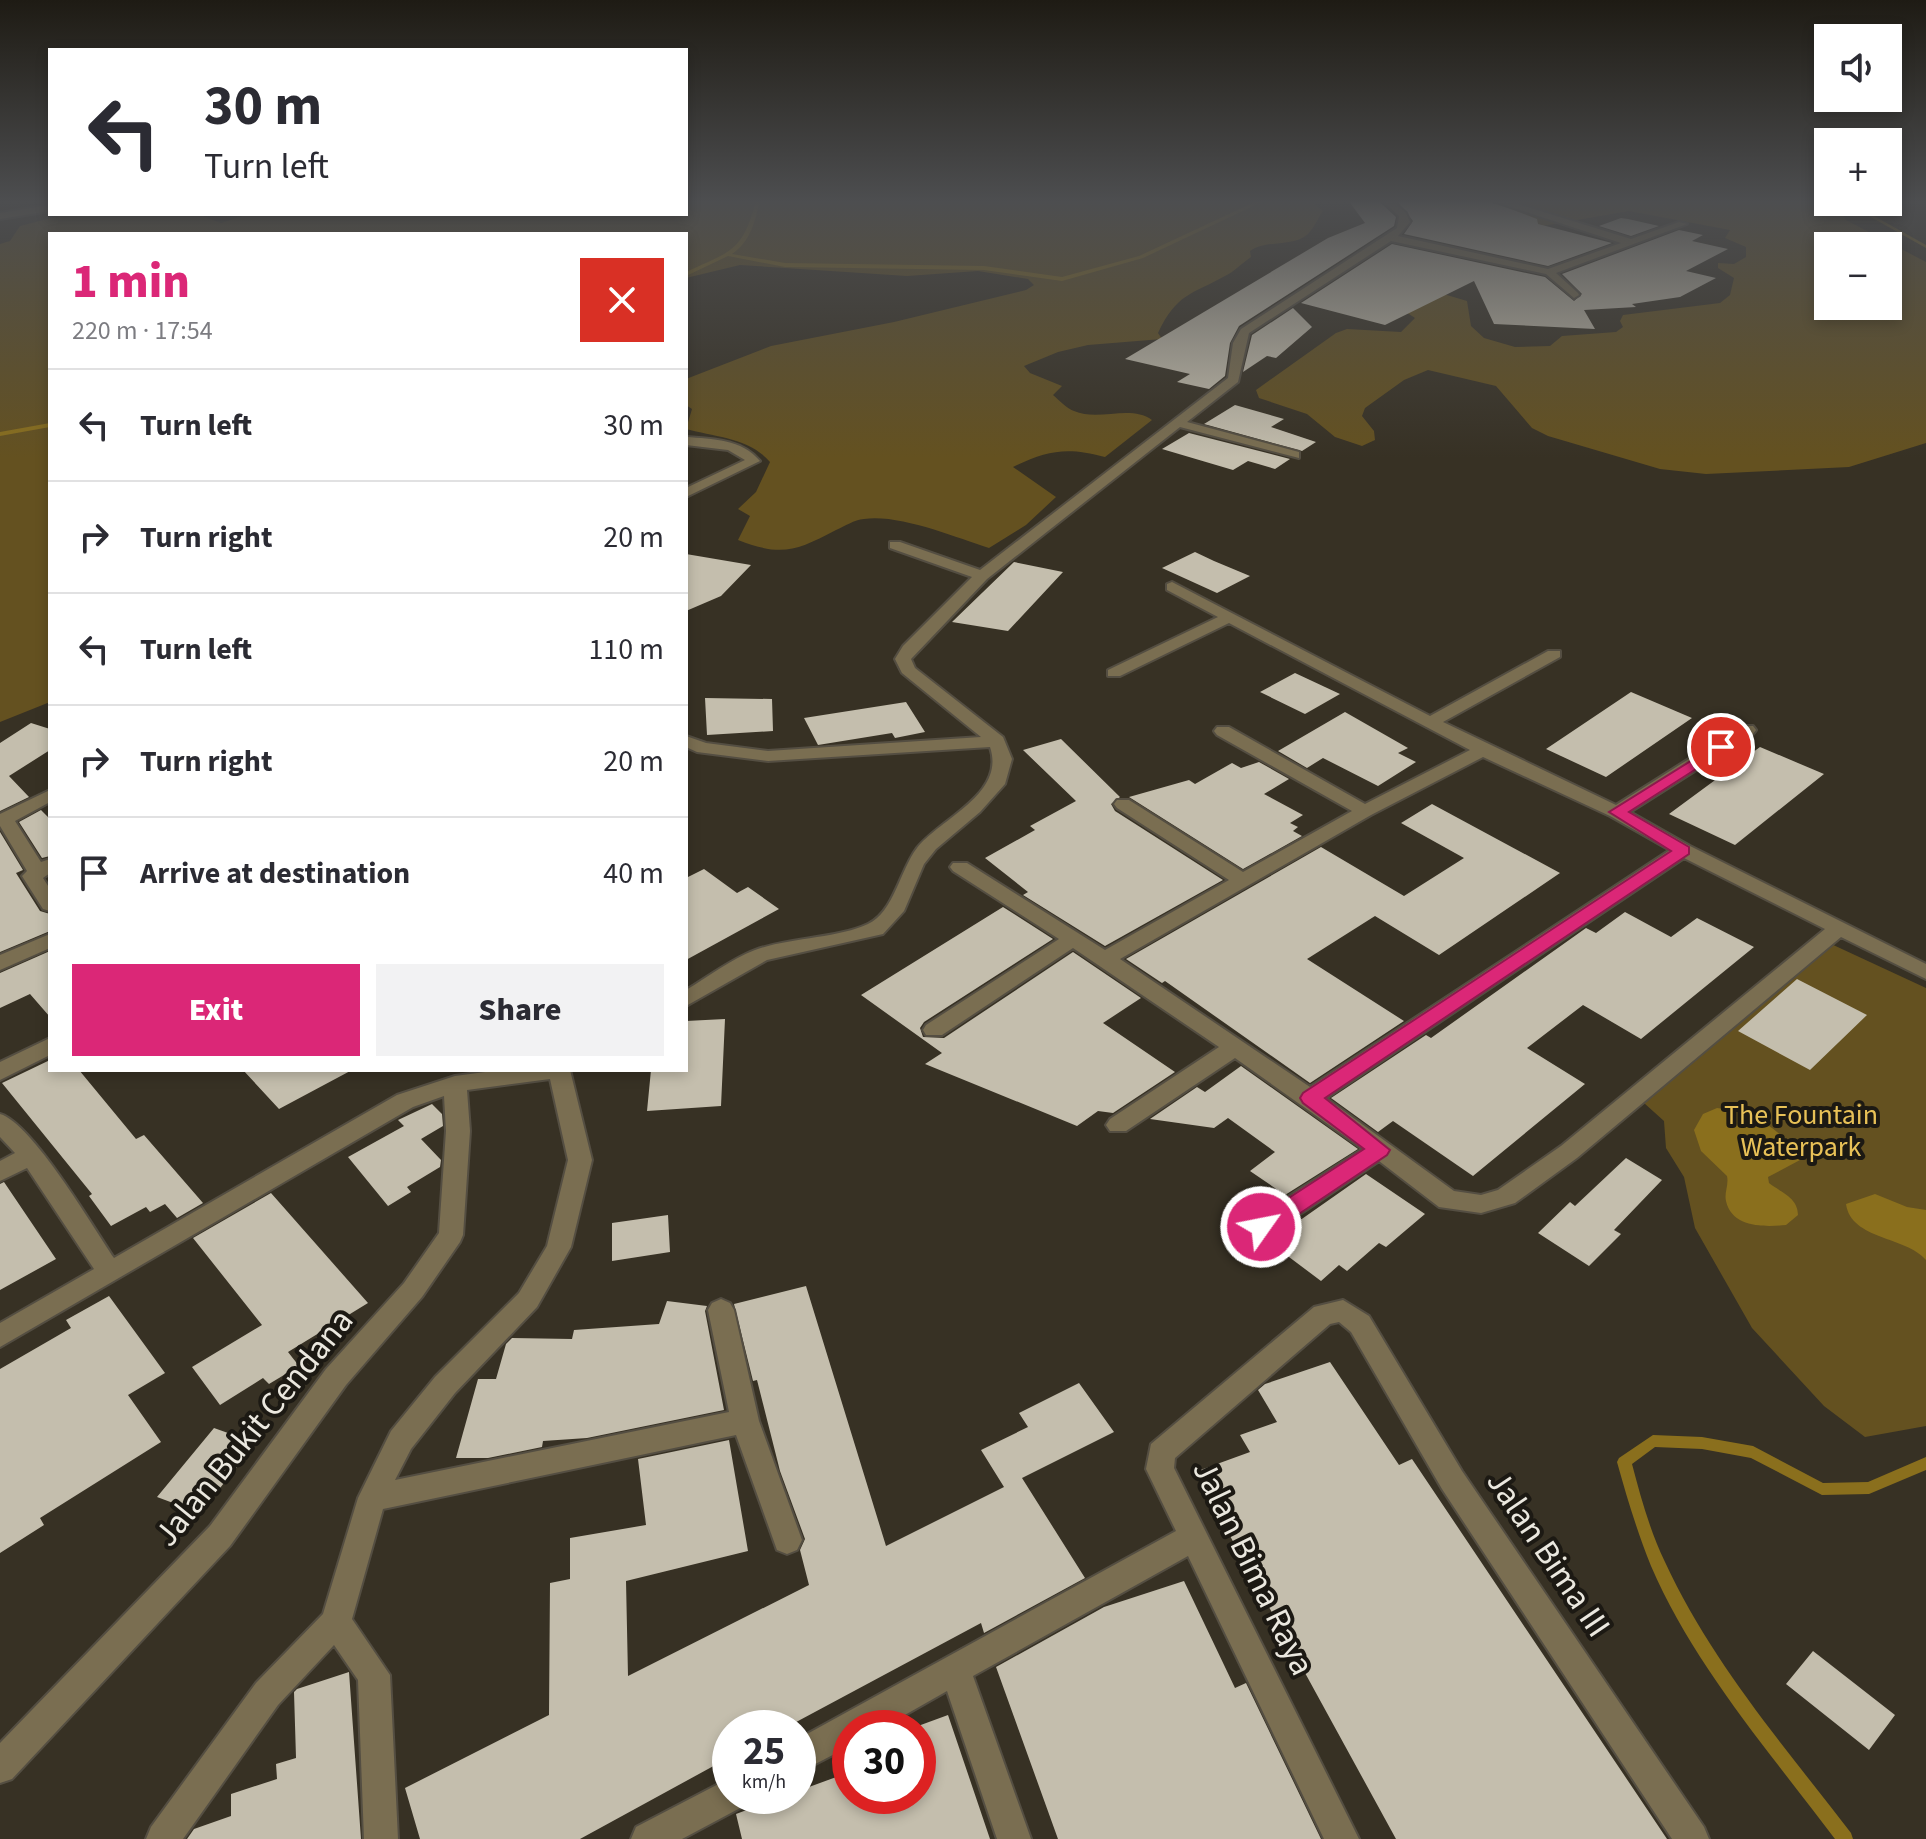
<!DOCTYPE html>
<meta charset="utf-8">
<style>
:root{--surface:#fff;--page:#f2f2f3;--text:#2b2b33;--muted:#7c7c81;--line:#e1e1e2;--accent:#db2777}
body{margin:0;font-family:"Source Sans 3",sans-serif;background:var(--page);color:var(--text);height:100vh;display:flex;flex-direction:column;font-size:30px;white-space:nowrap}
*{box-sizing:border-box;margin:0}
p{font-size:26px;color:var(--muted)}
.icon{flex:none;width:44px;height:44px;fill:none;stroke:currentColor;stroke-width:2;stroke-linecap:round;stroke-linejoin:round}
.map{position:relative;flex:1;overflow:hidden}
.side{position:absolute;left:48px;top:232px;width:640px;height:840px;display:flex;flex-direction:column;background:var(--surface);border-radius:0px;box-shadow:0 4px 12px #0003}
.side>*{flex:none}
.banner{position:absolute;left:48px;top:48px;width:640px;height:168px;border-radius:0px;box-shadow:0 4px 12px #0003;background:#fff;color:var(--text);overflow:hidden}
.fabs{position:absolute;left:1814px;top:24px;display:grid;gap:16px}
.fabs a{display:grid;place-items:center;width:88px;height:88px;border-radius:0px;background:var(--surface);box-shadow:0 4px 12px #0003;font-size:40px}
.speed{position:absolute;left:712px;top:1710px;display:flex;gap:16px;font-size:40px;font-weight:700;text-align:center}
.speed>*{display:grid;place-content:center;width:104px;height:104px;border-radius:50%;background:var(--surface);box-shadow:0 4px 12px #0003;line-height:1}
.speed small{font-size:20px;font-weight:400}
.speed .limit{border:12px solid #d22;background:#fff;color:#111}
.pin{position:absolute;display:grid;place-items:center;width:68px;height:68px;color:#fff;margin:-34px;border:4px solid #fff;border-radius:50%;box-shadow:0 2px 8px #0007}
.me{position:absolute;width:88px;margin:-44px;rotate:57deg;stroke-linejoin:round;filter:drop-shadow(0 0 6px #0008)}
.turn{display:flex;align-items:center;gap:28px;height:168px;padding:0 24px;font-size:36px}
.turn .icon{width:104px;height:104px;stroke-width:2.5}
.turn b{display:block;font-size:56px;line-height:68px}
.round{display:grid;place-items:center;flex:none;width:84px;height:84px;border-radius:0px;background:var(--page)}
.headline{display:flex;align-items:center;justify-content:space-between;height:136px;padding:0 24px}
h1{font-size:48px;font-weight:800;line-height:60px;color:var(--accent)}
.button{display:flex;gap:16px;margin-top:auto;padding:16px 24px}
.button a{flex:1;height:92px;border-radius:0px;background:var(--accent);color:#fff;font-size:32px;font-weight:800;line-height:92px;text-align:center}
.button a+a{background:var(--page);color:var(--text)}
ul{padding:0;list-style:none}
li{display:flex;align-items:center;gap:24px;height:112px;padding:0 24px;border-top:2px solid var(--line)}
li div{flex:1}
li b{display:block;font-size:30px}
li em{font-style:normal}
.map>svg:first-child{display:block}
.green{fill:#645120;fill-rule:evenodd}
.water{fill:#8a6f1d}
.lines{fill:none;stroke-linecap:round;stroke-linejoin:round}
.stream{fill:#8a6f1d;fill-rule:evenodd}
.building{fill:#c4bead}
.minor-casing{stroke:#544e42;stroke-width:4}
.minor{fill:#7a6e51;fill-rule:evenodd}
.route{fill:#db2777;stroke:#8e194d;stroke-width:2}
.labels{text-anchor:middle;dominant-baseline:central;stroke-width:8;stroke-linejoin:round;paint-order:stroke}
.park-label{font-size:28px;fill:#e8c157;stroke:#1c1913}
.near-street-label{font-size:34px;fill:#ebe8df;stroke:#1c1913}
</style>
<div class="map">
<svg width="1926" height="1839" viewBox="0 0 1926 1839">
<rect width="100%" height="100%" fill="#373124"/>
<path class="green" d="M 686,200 L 1310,200 L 1323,211 C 1318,218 1314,228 1308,234 C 1292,248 1266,239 1250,251 L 1251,257 C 1242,263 1234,272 1225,276 C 1191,295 1177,293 1158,333 L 1162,339 L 1088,345 L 1058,352 L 1024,366 L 1030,373 L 1062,386 L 1053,395 C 1059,400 1066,408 1074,411 C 1099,422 1130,404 1152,420 L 1105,457 C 1067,447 1048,450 1013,467 L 1056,497 L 1026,525 L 989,548 C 954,537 900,514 864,519 C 854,520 845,526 836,530 C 796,551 782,557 738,540 L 750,516 L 738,509 L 756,492 L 770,462 C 750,438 715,437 686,429 L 692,409 L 686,405 L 686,379 L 771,346 L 894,322 L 1026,290 L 1034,285 L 1028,279 L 978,271 L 907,276 L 740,265 L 686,278 L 686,234 L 50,234 L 50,702 L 0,722 L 0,244 L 10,241 L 20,226 L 67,214 L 197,214 L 221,223 L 249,214 L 686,214 Z
M 1466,200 L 1854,202 L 1843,215 L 1846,220 L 1926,262 L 1926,443 L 1849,467 L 1706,474 L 1660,469 L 1548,436 L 1532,428 L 1496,386 L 1428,370 L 1404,380 L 1365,408 L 1362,416 L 1374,431 L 1375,440 L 1362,446 L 1335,437 L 1307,414 L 1259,398 L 1256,390 L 1336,333 L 1347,329 L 1401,332 L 1415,318 L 1406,312 L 1440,293 L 1467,301 L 1471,326 L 1484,338 L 1515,347 L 1550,346 L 1562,336 L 1616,332 L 1623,327 L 1620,321 L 1623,315 L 1720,303 L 1730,295 L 1734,278 L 1718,268 L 1718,263 L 1734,264 L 1746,257 L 1746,247 L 1725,238 L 1730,230 L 1629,211 L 1531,228 ZM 1828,246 L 1888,246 L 1888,306 L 1828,306 Z
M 1829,943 L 1926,988 L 1926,1426 L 1865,1437 L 1824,1406 L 1752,1328 L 1695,1228 L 1684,1177 L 1666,1148 L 1664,1121 L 1644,1103 Z"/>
<path class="water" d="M 1717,1108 C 1753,1112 1782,1128 1800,1160 L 1768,1177 L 1769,1183 C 1780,1192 1798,1197 1798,1215 L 1786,1225 C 1765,1227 1732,1228 1726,1201 C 1724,1193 1729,1185 1727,1176 L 1701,1151 L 1694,1130 L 1703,1114 Z
M 1875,1194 L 1907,1207 L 1926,1210 L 1926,1260 C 1906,1236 1851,1240 1846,1204 Z"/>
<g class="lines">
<path class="stream" d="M 756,200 L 760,200 C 755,221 751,241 732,254 L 785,263 L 984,266 L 1062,277 L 1139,256 L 1259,200 L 1266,200 L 1143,258 L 1062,281 L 984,270 L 785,267 L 728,256 L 686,276 L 686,272 C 731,251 743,252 756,200 Z
M 1844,202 L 1849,202 L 1926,245 L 1926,248 Z
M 50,423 L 50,427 L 0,436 L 0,432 Z
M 1653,1435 L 1702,1437 L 1753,1446 L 1823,1483 L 1868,1482 L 1926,1457 L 1926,1470 L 1869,1494 L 1822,1495 L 1751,1458 L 1702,1449 L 1655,1447 L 1632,1464 C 1641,1498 1650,1531 1665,1562 C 1711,1662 1785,1747 1851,1833 L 1853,1839 L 1835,1839 C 1771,1754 1693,1664 1651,1566 C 1637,1531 1627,1498 1617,1462 L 1619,1458 Z"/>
</g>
<path class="building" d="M 1348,200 L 1378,200 L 1396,217 L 1394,226 L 1239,326 L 1230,343 L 1225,376 L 1209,389 L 1177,382 L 1190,374 L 1125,359 L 1328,238 L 1365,223 Z
M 1396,200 L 1487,200 L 1537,219 L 1538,224 L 1612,243 L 1548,266 L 1404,234 L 1413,221 Z
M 1621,218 L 1628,219 L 1659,226 L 1631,236 L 1599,226 Z
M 1679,230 L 1703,235 L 1692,241 L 1728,249 L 1686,271 L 1716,278 L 1680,297 L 1632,304 L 1636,307 L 1584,310 L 1595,329 L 1494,324 L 1474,281 L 1385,325 L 1301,303 L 1392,244 L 1545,277 L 1574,301 L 1582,294 L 1562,274 Z
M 1293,308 L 1312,327 L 1276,358 L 1267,356 L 1243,372 L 1252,335 Z
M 1235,405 L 1284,419 L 1271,427 L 1316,442 L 1302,451 L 1204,424 Z
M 1189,433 L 1290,459 L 1275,469 L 1248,461 L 1233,470 L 1162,449 Z
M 1195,552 L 1214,561 L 1250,576 L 1217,593 L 1162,568 Z
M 686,554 L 751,565 L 721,596 L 686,611 Z
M 1014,562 L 1063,572 L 1008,631 L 952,622 Z
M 1295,673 L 1340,694 L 1305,714 L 1260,692 Z
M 1631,692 L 1692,718 L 1606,777 L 1546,749 Z
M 705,698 L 772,699 L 773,731 L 707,735 Z
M 906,702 L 925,732 L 895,738 L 892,733 L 818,745 L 804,718 Z
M 1345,712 L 1408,748 L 1398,753 L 1416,762 L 1378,786 L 1323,758 L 1307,768 L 1278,751 Z
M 31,723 L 50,729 L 50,750 L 9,776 L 29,797 L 0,811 L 0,743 Z
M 1061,739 L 1120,797 L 1111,804 L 1115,811 L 1223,880 L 1105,946 L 1023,895 L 1028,892 L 985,858 L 1035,830 L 1030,826 L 1076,801 L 1023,750 Z
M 1760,747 L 1824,774 L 1735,845 L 1669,814 Z
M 1259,762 L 1289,779 L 1264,794 L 1303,815 L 1290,823 L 1298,827 L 1293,831 L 1302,836 L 1243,869 L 1129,797 L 1189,780 L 1195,784 L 1232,763 L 1241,768 Z
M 1432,804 L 1560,873 L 1439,955 L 1375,916 L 1307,959 L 1404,1021 L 1310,1083 L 1165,981 L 1162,983 L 1126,959 L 1321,847 L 1404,896 L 1464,858 L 1401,823 Z
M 41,810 L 50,819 L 50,856 L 42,858 L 19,822 Z
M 0,832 L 23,870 L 16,873 L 40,911 L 50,914 L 50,931 L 0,952 Z
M 704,869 L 737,893 L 748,887 L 779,909 L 686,960 L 686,878 Z
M 1003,907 L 1053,939 L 924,1022 L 920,1028 L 923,1037 L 944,1038 L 1073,952 L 1141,998 L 1103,1023 L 1175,1072 L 1113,1113 L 1098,1111 L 1077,1126 L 925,1064 L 942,1053 L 861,995 Z
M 1625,912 L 1671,937 L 1697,918 L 1754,947 L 1641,1039 L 1583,1005 L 1527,1048 L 1585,1084 L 1473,1176 L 1393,1121 L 1378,1132 L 1331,1098 L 1426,1035 L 1431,1038 L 1586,928 L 1596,933 Z
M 50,951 L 50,1017 L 30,994 L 0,1008 L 0,973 Z
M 1797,979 L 1867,1015 L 1810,1070 L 1738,1031 Z
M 725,1019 L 721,1106 L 647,1111 L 651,1070 L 686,1070 L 686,1021 Z
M 50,1060 L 50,1070 L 79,1070 L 136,1139 L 144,1135 L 203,1203 L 177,1218 L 165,1204 L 150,1212 L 146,1207 L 111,1226 L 89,1196 L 92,1194 L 2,1083 Z
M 1241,1066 L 1358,1149 L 1285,1195 L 1250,1171 L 1275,1152 L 1228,1118 L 1214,1128 L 1150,1119 L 1197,1087 L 1205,1092 Z
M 243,1070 L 352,1070 L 279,1109 Z
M 432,1104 L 442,1114 L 443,1126 L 421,1139 L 441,1160 L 440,1167 L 407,1187 L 411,1192 L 388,1206 L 348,1157 L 404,1126 L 398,1120 Z
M 1626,1158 L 1662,1180 L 1614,1230 L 1621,1234 L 1589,1266 L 1538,1233 L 1570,1202 L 1575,1206 Z
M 1366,1174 L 1425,1214 L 1386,1247 L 1379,1243 L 1347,1271 L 1339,1265 L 1321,1281 L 1269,1242 Z
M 4,1182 L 56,1259 L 0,1290 L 0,1184 Z
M 271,1193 L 368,1303 L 288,1352 L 299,1366 L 269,1384 L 263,1378 L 220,1405 L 192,1367 L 262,1325 L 193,1238 Z
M 668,1215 L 670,1252 L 612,1261 L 612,1223 Z
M 806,1286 L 886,1546 L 1004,1487 L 981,1450 L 1028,1427 L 1019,1413 L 1079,1383 L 1114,1432 L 1022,1478 L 1085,1578 L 984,1633 L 981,1623 L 785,1728 L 730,1728 L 730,1757 L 580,1839 L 420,1839 L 405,1788 L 549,1715 L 550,1583 L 570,1579 L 570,1538 L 646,1525 L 638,1459 L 729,1440 L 748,1551 L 626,1581 L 628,1676 L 809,1585 L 800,1550 L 805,1539 L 780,1471 L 757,1380 L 753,1381 L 734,1304 Z
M 109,1296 L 165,1373 L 128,1395 L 161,1442 L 40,1518 L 44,1525 L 0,1553 L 0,1369 L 71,1328 L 66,1320 Z
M 667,1301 L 707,1306 L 705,1311 L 724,1410 L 587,1438 L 543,1441 L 542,1447 L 488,1458 L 456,1458 L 478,1379 L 496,1379 L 506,1344 L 512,1338 L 572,1339 L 574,1330 L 659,1324 Z
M 1330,1362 L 1399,1465 L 1412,1459 L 1667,1839 L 1396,1839 L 1195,1472 L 1250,1452 L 1240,1435 L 1277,1422 L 1258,1390 L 1265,1384 Z
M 214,1428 L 256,1443 L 200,1513 L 157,1497 Z
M 1184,1581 L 1235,1688 L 1246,1683 L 1321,1839 L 1058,1839 L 996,1667 L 1104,1607 Z
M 1813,1651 L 1895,1715 L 1869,1750 L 1786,1684 Z
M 349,1672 L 361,1839 L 187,1839 L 194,1829 L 231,1816 L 231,1794 L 277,1779 L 276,1764 L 296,1758 L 294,1692 L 297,1689 Z
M 948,1715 L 990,1839 L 742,1839 L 736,1814 L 784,1796 L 798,1796 L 798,1791 L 850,1772 L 850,1796 L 918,1796 L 918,1726 Z"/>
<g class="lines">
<defs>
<path id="minor" d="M 1381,200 L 1391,200 L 1406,213 L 1410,222 L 1398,236 L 1548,269 L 1621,243 L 1490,200 L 1505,200 L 1631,239 L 1679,222 L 1687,224 L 1556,273 L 1578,293 L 1579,295 L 1574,298 L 1546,274 L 1391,241 L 1249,333 L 1238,382 L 1187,422 L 1299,452 L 1299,458 L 1180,427 L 987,579 L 911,659 L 915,668 L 1003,737 L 1012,759 L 1005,784 L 980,812 L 936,849 L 924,864 L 904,911 L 883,934 L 767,960 L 686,1006 L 686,990 C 708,977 731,959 755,950 C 787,938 839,938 868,924 C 894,912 900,870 917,848 C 941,818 1006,794 990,747 L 768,761 L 697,752 L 686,747 L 686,736 L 706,743 L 768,751 L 981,737 L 902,673 L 895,659 L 903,646 L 972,577 L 890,548 L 890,542 L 900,542 L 980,570 L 1228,378 L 1233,343 L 1241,329 L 1397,228 L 1399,216 Z
M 50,205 L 50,211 L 0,219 L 0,213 Z
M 686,437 C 712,439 742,439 760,461 L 686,497 L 686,488 L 745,460 L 728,450 L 686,445 Z
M 1172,582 L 1430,716 L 1548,651 L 1560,651 L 1560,657 L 1443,722 L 1616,805 L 1741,726 L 1753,726 L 1756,730 L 1753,734 L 1630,812 L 1690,846 L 1926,964 L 1926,979 L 1841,937 L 1577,1158 L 1515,1203 L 1481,1213 L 1439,1207 L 1379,1161 L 1270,1234 L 1261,1237 L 1252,1234 L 1249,1227 L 1252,1220 L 1363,1149 L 1235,1058 L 1126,1131 L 1110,1131 L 1106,1125 L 1110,1119 L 1219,1047 L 1073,948 L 942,1035 L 926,1035 L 923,1030 L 926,1025 L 1059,939 L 953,871 L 950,867 L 953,863 L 967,863 L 1105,950 L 1229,880 L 1117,808 L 1114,804 L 1117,800 L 1129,800 L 1243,872 L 1352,811 L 1217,735 L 1214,731 L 1217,727 L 1229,727 L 1365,804 L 1470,750 L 1229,623 L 1120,676 L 1108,676 L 1108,670 L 1218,617 L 1167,590 L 1167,584 ZM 1483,757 L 1610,816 L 1670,850 L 1310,1087 L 1120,959 L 1371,815 ZM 1684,858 L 1825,929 L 1561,1146 L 1498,1190 L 1481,1195 L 1454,1191 L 1326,1098 Z
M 50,790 L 50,802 L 15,821 L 41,862 L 50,859 L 50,873 L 43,878 L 50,889 L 50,911 L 43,909 L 22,876 L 27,871 L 0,826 L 0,814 Z
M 50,934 L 50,948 L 0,970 L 0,955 Z
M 50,1038 L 50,1055 L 0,1080 L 0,1062 Z
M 500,1070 L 570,1070 L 592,1160 L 571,1247 L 537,1307 L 455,1393 L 411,1449 L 395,1480 L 729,1412 L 708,1310 L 712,1303 L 721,1299 L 730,1303 L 734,1310 L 759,1421 L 802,1540 L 797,1550 L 787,1554 L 777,1550 L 736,1435 L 383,1509 L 352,1619 L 390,1675 L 398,1839 L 364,1839 L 358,1680 L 334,1645 L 278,1705 L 183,1839 L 146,1839 L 151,1827 L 256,1683 L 323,1614 L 358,1498 L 391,1431 L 435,1377 L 519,1293 L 547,1246 L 568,1160 L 550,1079 L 467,1090 L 470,1131 L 463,1235 L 460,1242 L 422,1297 L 346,1385 L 230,1546 L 12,1779 L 0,1783 L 0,1743 L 210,1526 L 326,1369 L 404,1283 L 439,1233 L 446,1131 L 444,1096 L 413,1107 L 0,1347 L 0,1323 L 94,1269 L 27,1168 L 0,1181 L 0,1161 L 15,1153 L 0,1137 L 0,1114 C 32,1123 93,1227 114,1258 L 397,1095 L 455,1076 Z
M 1343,1300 L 1369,1316 L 1462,1471 L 1704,1827 L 1709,1839 L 1672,1839 L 1442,1489 L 1351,1332 L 1339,1322 L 1330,1324 L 1175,1458 L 1174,1468 L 1359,1839 L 1324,1839 L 1188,1556 L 973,1676 L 1031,1839 L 997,1839 L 947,1691 L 882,1728 L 850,1728 L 850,1746 L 798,1773 L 798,1739 L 1176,1531 L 1146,1469 L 1151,1444 L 1314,1307 Z
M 730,1778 L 730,1796 L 746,1796 L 742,1807 L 682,1839 L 631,1839 L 636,1827 Z"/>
</defs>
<use href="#minor" class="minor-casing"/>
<use href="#minor" class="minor"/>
</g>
<linearGradient id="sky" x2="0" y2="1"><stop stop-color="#1e1b14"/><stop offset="0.44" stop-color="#4d4e50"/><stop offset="1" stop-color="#4d4e50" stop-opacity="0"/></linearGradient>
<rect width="1926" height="458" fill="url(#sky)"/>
<path class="route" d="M 1721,742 L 1729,747 L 1726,750 L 1629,812 L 1689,847 L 1689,854 L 1325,1098 L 1390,1150 L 1387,1155 L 1269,1234 L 1253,1234 L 1250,1227 L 1253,1221 L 1364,1149 L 1303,1103 L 1300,1098 L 1303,1093 L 1671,851 L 1609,812 Z"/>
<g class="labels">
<g class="park-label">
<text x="1801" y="1115">The Fountain<tspan x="1801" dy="32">Waterpark</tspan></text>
</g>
<g class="near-street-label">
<text transform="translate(254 1428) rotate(-51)">Jalan Bukit Cendana</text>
<text transform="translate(1548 1554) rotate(56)">Jalan Bima III</text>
<text transform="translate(1253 1568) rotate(64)">Jalan Bima Raya</text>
</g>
</g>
</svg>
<div class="fabs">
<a><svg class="icon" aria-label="sound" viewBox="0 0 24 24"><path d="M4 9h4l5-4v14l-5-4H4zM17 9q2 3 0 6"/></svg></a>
<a>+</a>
<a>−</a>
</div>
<div class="speed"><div>25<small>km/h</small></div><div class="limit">30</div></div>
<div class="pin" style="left:1721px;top:747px;background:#d93025"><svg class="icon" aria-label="arrive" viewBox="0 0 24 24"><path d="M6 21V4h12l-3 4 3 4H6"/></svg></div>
<svg class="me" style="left:1261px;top:1227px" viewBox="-20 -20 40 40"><circle r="17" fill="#db2777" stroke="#fff" stroke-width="3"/><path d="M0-11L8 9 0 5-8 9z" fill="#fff"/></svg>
<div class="banner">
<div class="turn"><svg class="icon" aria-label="left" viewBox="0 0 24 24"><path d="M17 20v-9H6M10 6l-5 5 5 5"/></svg><div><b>30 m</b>Turn left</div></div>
</div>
<section class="side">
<div class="headline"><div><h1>1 min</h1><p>220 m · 17:54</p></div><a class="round" style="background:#d93025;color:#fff"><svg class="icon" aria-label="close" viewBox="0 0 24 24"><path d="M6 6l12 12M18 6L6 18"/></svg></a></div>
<ul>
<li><svg class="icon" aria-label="left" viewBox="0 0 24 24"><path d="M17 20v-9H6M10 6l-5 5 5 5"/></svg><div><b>Turn left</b></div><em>30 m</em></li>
<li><svg class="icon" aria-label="right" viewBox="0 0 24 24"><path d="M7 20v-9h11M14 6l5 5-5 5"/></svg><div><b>Turn right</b></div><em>20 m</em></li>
<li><svg class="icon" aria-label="left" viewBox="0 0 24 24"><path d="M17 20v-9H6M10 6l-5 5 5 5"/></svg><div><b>Turn left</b></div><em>110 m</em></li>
<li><svg class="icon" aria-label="right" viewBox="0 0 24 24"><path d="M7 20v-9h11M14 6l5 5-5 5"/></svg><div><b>Turn right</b></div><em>20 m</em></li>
<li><svg class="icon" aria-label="arrive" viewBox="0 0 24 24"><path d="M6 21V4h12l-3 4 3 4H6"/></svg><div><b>Arrive at destination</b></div><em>40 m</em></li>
</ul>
<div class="button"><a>Exit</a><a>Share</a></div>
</section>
</div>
